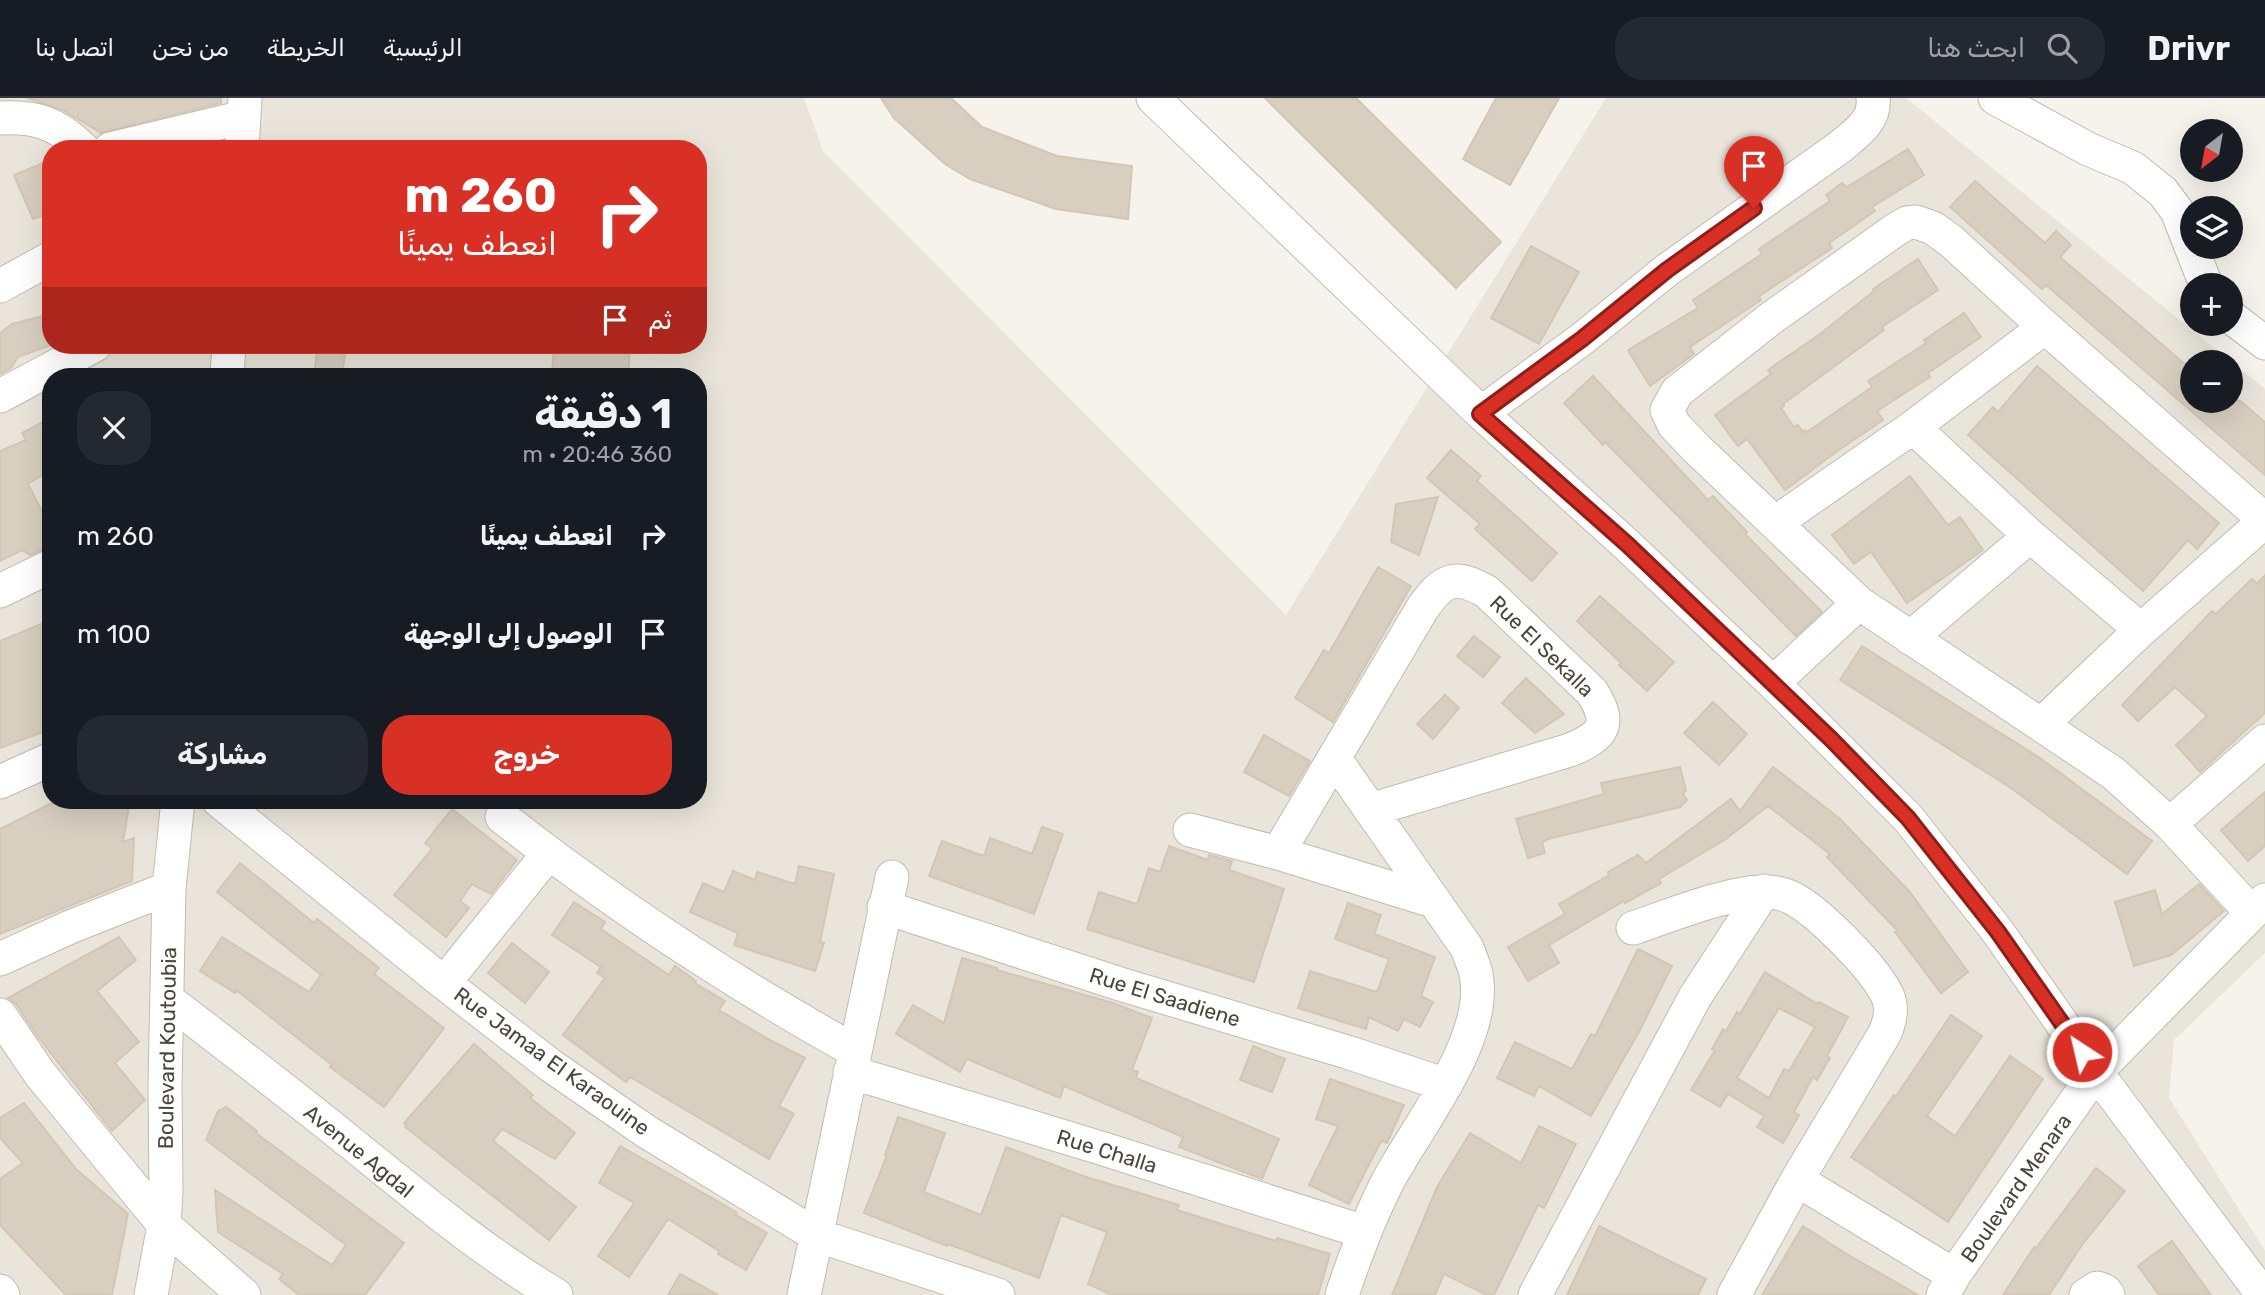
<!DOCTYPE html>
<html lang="ar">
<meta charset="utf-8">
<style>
:root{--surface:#171b24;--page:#242831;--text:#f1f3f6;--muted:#9ea1a6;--line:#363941;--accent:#d93025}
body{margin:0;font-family:Rubik,Vazirmatn,sans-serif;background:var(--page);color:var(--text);direction:rtl;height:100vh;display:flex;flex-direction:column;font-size:26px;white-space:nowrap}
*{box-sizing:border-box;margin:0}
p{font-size:23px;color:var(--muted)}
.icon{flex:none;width:38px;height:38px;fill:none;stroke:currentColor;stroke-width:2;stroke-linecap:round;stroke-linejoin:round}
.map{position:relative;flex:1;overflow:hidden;direction:ltr}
.drawer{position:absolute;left:42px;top:270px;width:665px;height:441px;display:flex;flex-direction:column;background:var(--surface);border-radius:28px;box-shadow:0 7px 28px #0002;direction:rtl}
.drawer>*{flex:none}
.banner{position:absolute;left:42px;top:42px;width:665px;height:214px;border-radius:28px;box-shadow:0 7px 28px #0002;direction:rtl;background:#d93025;color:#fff;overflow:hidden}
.needle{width:46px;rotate:211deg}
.tools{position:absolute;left:2180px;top:21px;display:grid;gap:14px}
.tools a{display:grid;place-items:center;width:63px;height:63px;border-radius:50%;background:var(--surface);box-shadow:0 7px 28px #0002;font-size:35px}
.pin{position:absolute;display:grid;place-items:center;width:60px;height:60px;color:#fff;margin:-72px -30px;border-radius:50% 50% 50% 0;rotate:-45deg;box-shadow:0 0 7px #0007}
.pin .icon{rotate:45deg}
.me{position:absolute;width:77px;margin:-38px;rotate:325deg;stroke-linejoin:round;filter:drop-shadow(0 0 5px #0008)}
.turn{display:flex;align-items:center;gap:24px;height:147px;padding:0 35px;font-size:32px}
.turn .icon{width:91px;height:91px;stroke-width:2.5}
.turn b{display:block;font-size:49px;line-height:60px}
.then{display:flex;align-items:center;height:66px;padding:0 35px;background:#0003;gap:14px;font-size:26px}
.round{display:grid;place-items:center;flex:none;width:74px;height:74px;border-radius:28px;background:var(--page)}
.overview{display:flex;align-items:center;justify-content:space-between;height:119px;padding:0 35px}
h1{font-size:42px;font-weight:700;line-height:52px}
.primary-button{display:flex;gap:14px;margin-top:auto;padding:14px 35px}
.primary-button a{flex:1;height:80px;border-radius:28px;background:var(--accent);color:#fff;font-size:28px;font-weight:700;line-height:80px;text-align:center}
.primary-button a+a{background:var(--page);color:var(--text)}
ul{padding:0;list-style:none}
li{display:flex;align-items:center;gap:21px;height:98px;padding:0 35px}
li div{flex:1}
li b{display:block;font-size:26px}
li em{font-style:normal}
header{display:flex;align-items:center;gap:42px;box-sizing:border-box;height:98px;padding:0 35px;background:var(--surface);border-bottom:2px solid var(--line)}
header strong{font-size:33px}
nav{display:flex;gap:38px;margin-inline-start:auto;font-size:24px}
.search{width:490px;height:63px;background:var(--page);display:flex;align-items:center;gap:18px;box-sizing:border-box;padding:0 24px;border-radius:28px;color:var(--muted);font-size:26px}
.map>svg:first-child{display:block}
.residential{fill:#eae5da;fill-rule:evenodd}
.building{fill:#d8cfc1;stroke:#d3c7b4;stroke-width:2;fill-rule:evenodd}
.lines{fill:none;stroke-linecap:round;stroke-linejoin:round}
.minor-casing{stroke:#c2bbae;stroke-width:35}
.minor{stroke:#fff;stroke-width:33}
.route-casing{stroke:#8d1f18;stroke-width:18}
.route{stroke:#d93025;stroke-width:12}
.labels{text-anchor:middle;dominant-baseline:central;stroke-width:5;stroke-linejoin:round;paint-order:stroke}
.street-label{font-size:21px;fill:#4b4439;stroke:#fff}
</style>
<header>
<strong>Drivr</strong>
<div class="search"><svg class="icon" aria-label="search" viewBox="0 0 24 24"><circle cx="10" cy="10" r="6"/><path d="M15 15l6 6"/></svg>ابحث هنا</div>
<nav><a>الرئيسية</a><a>الخريطة</a><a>من نحن</a><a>اتصل بنا</a></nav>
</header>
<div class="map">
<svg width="2265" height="1197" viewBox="0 0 2265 1197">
<rect width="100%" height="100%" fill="#f6f3ec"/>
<path class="residential" d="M 0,0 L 804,0 L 823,53 L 1286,517 L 1606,0 L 1906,0 L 2265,291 L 2265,855 L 2174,942 L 2169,1000 L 2265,1153 L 2265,1197 L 0,1197 ZM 51,51 L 698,51 L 698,247 L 51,247 ZM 2193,264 L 2231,264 L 2231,303 L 2193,303 ZM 51,278 L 698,278 L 698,702 L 51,702 Z"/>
<path class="building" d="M 27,0 L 221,0 L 221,5 L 101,35 L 63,12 Z
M 881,0 L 951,0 L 982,29 L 1057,58 L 1132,68 L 1128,121 L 1056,111 L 970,81 L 945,66 L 894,20 Z
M 1265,0 L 1356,0 L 1501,144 L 1456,190 Z
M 1496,0 L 1559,0 L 1510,87 L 1463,61 Z
M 1908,51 L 1924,77 L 1872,109 L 1875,113 L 1829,145 L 1832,150 L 1759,198 L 1761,202 L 1690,249 L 1694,256 L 1650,288 L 1628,252 L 1698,210 L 1693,202 L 1762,156 L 1759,151 L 1830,103 L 1826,97 L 1842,85 L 1847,89 Z
M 51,62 L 51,114 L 33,121 L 14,77 Z
M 1975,83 L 2045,145 L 2056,133 L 2071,147 L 2060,159 L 2193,273 L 2193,303 L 2240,303 L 2265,324 L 2265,377 L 2046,187 L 2042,191 L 1950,109 Z
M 1531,148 L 1579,174 L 1539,246 L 1491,220 Z
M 1918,161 L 1938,192 L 1882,229 L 1884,232 L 1783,306 L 1784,308 L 1781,310 L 1794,329 L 1798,327 L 1803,334 L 1805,332 L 1807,334 L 1872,289 L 1868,283 L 1926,245 L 1924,242 L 1964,215 L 1981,239 L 1928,275 L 1930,279 L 1877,313 L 1883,322 L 1836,354 L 1785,392 L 1747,341 L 1738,348 L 1715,317 L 1771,276 L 1768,272 L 1820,236 L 1874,193 L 1873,191 Z
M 51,216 L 51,247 L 18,259 L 11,270 L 0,276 L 0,235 L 12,226 Z
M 554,247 L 630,247 L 628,278 L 552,278 Z
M 317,253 L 345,256 L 342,278 L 314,278 Z
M 2037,268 L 2219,425 L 2197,451 L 2188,442 L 2143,493 L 1968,337 L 1993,309 L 1998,314 Z
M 1593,278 L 1708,402 L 1713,398 L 1747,434 L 1745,436 L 1822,514 L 1796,538 L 1605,344 L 1603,347 L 1564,305 Z
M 51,320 L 51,371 L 28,386 L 51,431 L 51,443 L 46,450 L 30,457 L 22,452 L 0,463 L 0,353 L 26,342 L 22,335 Z
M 1451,352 L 1481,378 L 1477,383 L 1557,455 L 1532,483 L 1475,431 L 1480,426 L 1427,380 Z
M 1910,378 L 1948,427 L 1960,419 L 1983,452 L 1907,505 L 1871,454 L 1854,466 L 1832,437 Z
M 1438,399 L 1419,457 L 1391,444 L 1396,406 Z
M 1378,469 L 1411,488 L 1333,624 L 1295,600 L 1324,552 L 1329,555 Z
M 2265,477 L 2265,615 L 2200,674 L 2176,647 L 2207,618 L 2175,589 L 2138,623 L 2122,607 L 2212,513 L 2216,516 L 2252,481 L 2257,486 Z
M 1600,498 L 1674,564 L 1647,593 L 1619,567 L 1621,565 L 1577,523 Z
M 51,522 L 51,631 L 0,650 L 0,543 Z
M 1474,538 L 1500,559 L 1483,579 L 1457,558 Z
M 1862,548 L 2040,660 L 2152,743 L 2127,776 L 2011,690 L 1840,582 Z
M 1526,580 L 1564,616 L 1535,635 L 1502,605 Z
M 1445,597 L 1459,610 L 1433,641 L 1417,626 Z
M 1713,604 L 1747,636 L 1719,667 L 1684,635 Z
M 1264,637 L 1310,663 L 1289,698 L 1244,674 Z
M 1680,669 L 1686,692 L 1683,696 L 1687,702 L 1680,709 L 1548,741 L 1542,744 L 1545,755 L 1528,760 L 1516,721 L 1604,696 L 1601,685 Z
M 1773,669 L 1839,720 L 1909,793 L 1968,874 L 1941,895 L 1895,834 L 1898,833 L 1827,759 L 1830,756 L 1768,708 L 1726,741 L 1659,781 L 1661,785 L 1625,805 L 1624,803 L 1549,847 L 1559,865 L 1528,883 L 1508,849 L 1565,816 L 1559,806 L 1609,777 L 1608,774 L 1638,757 L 1646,765 L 1731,701 L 1740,713 Z
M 2265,694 L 2265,748 L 2248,763 L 2221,732 Z
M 58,702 L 130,702 L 123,744 L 134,740 L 132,783 L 0,836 L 0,731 Z
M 452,711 L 517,762 L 491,796 L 472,786 L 460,803 L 469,810 L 446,839 L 394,797 L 432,751 L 425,745 Z
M 1042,729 L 1063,736 L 1034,816 L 929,778 L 942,743 L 984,758 L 990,740 L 1032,756 Z
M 1169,748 L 1208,762 L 1209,757 L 1232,763 L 1229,772 L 1284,791 L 1254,884 L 1087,831 L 1099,794 L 1137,806 L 1149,770 L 1160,774 Z
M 240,765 L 314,825 L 317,821 L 379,870 L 374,876 L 444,930 L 384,1009 L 330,969 L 332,967 L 236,892 L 235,895 L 200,873 L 222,839 L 309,894 L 321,877 L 217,794 Z
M 799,768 L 834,776 L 820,844 L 824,845 L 815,873 L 734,847 L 738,835 L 690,814 L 703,785 L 724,794 L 733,773 L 755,782 L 757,774 L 795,786 Z
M 2199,786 L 2224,813 L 2171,857 L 2134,868 L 2115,804 L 2155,792 L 2162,816 Z
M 574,804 L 605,824 L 601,831 L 669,877 L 675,868 L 696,883 L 695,885 L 725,903 L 719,912 L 768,941 L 805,960 L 779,1008 L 794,1016 L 769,1061 L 630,979 L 626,984 L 563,937 L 605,880 L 597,875 L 601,869 L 552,837 Z
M 1348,805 L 1381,817 L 1374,836 L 1435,859 L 1421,898 L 1433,904 L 1420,929 L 1404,921 L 1398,933 L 1369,919 L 1366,931 L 1298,910 L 1310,873 L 1377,894 L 1389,861 L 1335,841 Z
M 119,839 L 136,862 L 97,893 L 139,944 L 115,965 L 145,1002 L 112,1033 L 38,939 L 16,906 L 8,900 Z
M 512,845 L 549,874 L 525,905 L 488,875 Z
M 1638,851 L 1672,868 L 1640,932 L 1591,1018 L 1539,988 L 1534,998 L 1497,980 L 1515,944 L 1572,971 L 1591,936 L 1595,938 Z
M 962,860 L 997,870 L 997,872 L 1113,905 L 1152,920 L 1132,972 L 1138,974 L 1136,980 L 1279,1041 L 1262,1081 L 1179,1049 L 1183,1039 L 1064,988 L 1060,1000 L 967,961 L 960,974 L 896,936 L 913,907 L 944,925 Z
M 1765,874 L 1818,906 L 1819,904 L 1848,919 L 1827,958 L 1830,960 L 1817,982 L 1813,979 L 1794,1014 L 1799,1017 L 1783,1045 L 1757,1029 L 1764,1018 L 1728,996 L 1720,1009 L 1691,992 L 1715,952 L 1712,951 L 1723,931 L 1726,933 L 1737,914 L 1740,916 ZM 1779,910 L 1815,929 L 1789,973 L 1784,971 L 1769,1000 L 1737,980 Z
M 1951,917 L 1982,938 L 1927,1018 L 1955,1038 L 2010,958 L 2043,981 L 1948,1124 L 1851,1059 L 1894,997 L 1896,998 Z
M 474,946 L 533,997 L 530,1000 L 575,1035 L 555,1061 L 502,1031 L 493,1043 L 576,1109 L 549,1142 L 405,1029 L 407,1027 L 404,1025 Z
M 1253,948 L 1285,961 L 1272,994 L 1240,982 Z
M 1330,981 L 1404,1007 L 1387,1045 L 1381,1043 L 1349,1106 L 1309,1087 L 1338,1028 L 1316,1021 Z
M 24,1005 L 76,1071 L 128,1116 L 112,1197 L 66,1197 L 0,1127 L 0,1081 L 23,1065 L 0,1040 L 0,1020 Z
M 226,1009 L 257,1033 L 256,1035 L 404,1145 L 365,1197 L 299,1197 L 279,1181 L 283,1176 L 218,1134 L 215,1092 L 332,1167 L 346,1147 L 206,1042 L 218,1013 Z
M 898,1019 L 945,1035 L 924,1094 L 981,1117 L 1006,1049 L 1083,1078 L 1179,1107 L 1177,1112 L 1276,1143 L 1277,1140 L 1330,1156 L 1318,1197 L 1112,1197 L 1088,1186 L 1107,1134 L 1061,1117 L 1039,1180 L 948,1146 L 947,1148 L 864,1115 L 887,1057 L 885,1057 Z
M 1539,1028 L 1576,1046 L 1544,1110 L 1538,1107 L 1494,1197 L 1487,1197 L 1444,1176 L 1435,1197 L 1392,1197 L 1437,1089 L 1470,1035 L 1521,1065 Z
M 620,1048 L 714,1101 L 737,1115 L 736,1117 L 767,1135 L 746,1172 L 718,1156 L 719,1153 L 668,1121 L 629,1179 L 598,1158 L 634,1105 L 599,1085 Z
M 2096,1070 L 2125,1093 L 2082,1147 L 2049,1197 L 2003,1197 L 2034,1149 L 2036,1150 Z
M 1599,1128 L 1706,1181 L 1698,1197 L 1567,1197 Z
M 1803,1128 L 1845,1155 L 1918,1197 L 1762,1197 Z
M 2172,1143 L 2211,1197 L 2159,1197 L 2138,1168 Z
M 680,1176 L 718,1197 L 668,1197 Z"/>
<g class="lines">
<defs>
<path id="minor" d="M 1153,0 L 1481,315 L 1627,447 L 1773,585 L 1908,720 L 1998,834 L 2096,974 L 2263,1197
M 1995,0 L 2088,51 L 2133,70 L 2163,94 L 2177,113 L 2206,187
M 0,20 C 36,18 57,25 83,51
M 110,51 L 244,19
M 242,51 L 245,0
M 0,188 L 51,160
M 2231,219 L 2265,245
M 227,278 L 229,247
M 0,298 L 95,247
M 1481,315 L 1582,241 L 1667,172 L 1840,49 C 1856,35 1876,23 1873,0
M 1913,329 L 2027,435 L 2141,532
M 1775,425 L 1913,329 L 2045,229
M 0,493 L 51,468
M 1910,540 L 2030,438
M 1773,585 L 1859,505
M 2042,626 L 2141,532 L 2265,423
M 1335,661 L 1467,850 C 1470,858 1474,867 1476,876 C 1489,941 1417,1028 1388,1083 C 1369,1120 1355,1158 1342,1197
M 0,684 L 51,661
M 218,702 L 444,885 L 550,967 L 647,1034 L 816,1137 L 998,1197
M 502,719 C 613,806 731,884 855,953
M 2170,726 L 2265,643
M 1190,732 L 1278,755 L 1433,803
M 1278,755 L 1422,511 C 1443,481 1454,475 1487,494 L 1592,594 C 1613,627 1603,638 1570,652 L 1370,712
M 884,809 L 1120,886 L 1347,954 L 1446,987
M 2252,815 L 2170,726 L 2113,675 L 1859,505 L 1697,351 L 1674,327 L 1667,312 L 1677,294 L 1770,221 L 1895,132 L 1907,125 L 1916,124 L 1933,130 L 1951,143 L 2045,229 L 2265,422
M 1633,830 C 1666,819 1733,792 1766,794 C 1775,794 1784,796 1792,800 C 1819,814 1876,871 1888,899 C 1893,911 1890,923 1885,935 L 1797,1082 L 1734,1197
M 0,861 L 70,829 L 169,790
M 444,885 L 548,756
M 167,901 C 229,949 291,996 351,1045 C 418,1099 482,1153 556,1197
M 0,917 L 40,976 L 164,1127 L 244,1197
M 850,974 L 1104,1051 L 1364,1134
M 1797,1082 L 1954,1177
M 0,1193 L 3,1197
M 151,1197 L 164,1127 L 166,1094 L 165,987 L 169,790 L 178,702
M 804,1197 L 892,779
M 1535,1197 L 1695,899 L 1764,793
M 1943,1197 L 1954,1177 L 2096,974 L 2265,802
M 2086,1197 L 2097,1190 L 2105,1193 L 2108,1197"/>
</defs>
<use href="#minor" class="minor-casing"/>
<use href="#minor" class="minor"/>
</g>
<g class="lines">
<defs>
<path id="route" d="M 1754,110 L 1667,172 L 1582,241 L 1480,316 L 1628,447 L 1831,641 L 1908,720 L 1998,834 L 2082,954"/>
</defs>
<use href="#route" class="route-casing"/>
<use href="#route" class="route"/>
</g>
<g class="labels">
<g class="street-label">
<text transform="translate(1542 548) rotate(44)">Rue El Sekalla</text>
<text transform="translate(1165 899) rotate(17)">Rue El Saadiene</text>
<text transform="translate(167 950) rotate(-89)">Boulevard Koutoubia</text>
<text transform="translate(552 963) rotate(36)">Rue Jamaa El Karaouine</text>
<text transform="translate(359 1053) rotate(39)">Avenue Agdal</text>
<text transform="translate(1107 1053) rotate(17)">Rue Challa</text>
<text transform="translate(2016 1090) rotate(-55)">Boulevard Menara</text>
</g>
</g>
</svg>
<div class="tools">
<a><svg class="needle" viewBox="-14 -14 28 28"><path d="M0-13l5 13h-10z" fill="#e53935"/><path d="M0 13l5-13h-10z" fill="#9ea1a6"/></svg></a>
<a><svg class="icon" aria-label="layers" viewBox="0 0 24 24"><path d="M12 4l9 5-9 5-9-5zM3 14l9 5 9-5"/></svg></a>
<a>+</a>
<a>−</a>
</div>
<div class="pin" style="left:1754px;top:110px;background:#d93025"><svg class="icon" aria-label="arrive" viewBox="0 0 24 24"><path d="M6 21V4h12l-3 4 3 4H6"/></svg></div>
<svg class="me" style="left:2082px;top:954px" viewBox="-20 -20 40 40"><circle r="17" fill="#d93025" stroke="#fff" stroke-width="3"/><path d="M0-11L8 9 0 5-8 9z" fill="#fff"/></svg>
<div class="banner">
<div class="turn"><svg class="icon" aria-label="right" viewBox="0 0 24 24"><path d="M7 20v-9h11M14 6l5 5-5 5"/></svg><div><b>260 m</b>انعطف يمينًا</div></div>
<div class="then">ثم<svg class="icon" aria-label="arrive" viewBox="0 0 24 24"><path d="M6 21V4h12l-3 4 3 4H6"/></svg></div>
</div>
<section class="drawer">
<div class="overview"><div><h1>1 دقيقة</h1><p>360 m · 20:46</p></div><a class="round"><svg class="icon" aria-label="close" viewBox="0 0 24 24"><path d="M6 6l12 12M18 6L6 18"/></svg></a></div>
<ul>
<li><svg class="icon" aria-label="right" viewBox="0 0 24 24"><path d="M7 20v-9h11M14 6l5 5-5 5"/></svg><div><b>انعطف يمينًا</b></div><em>260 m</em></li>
<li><svg class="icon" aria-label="arrive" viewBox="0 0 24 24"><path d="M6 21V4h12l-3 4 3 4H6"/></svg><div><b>الوصول إلى الوجهة</b></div><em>100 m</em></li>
</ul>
<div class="primary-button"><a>خروج</a><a>مشاركة</a></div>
</section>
</div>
